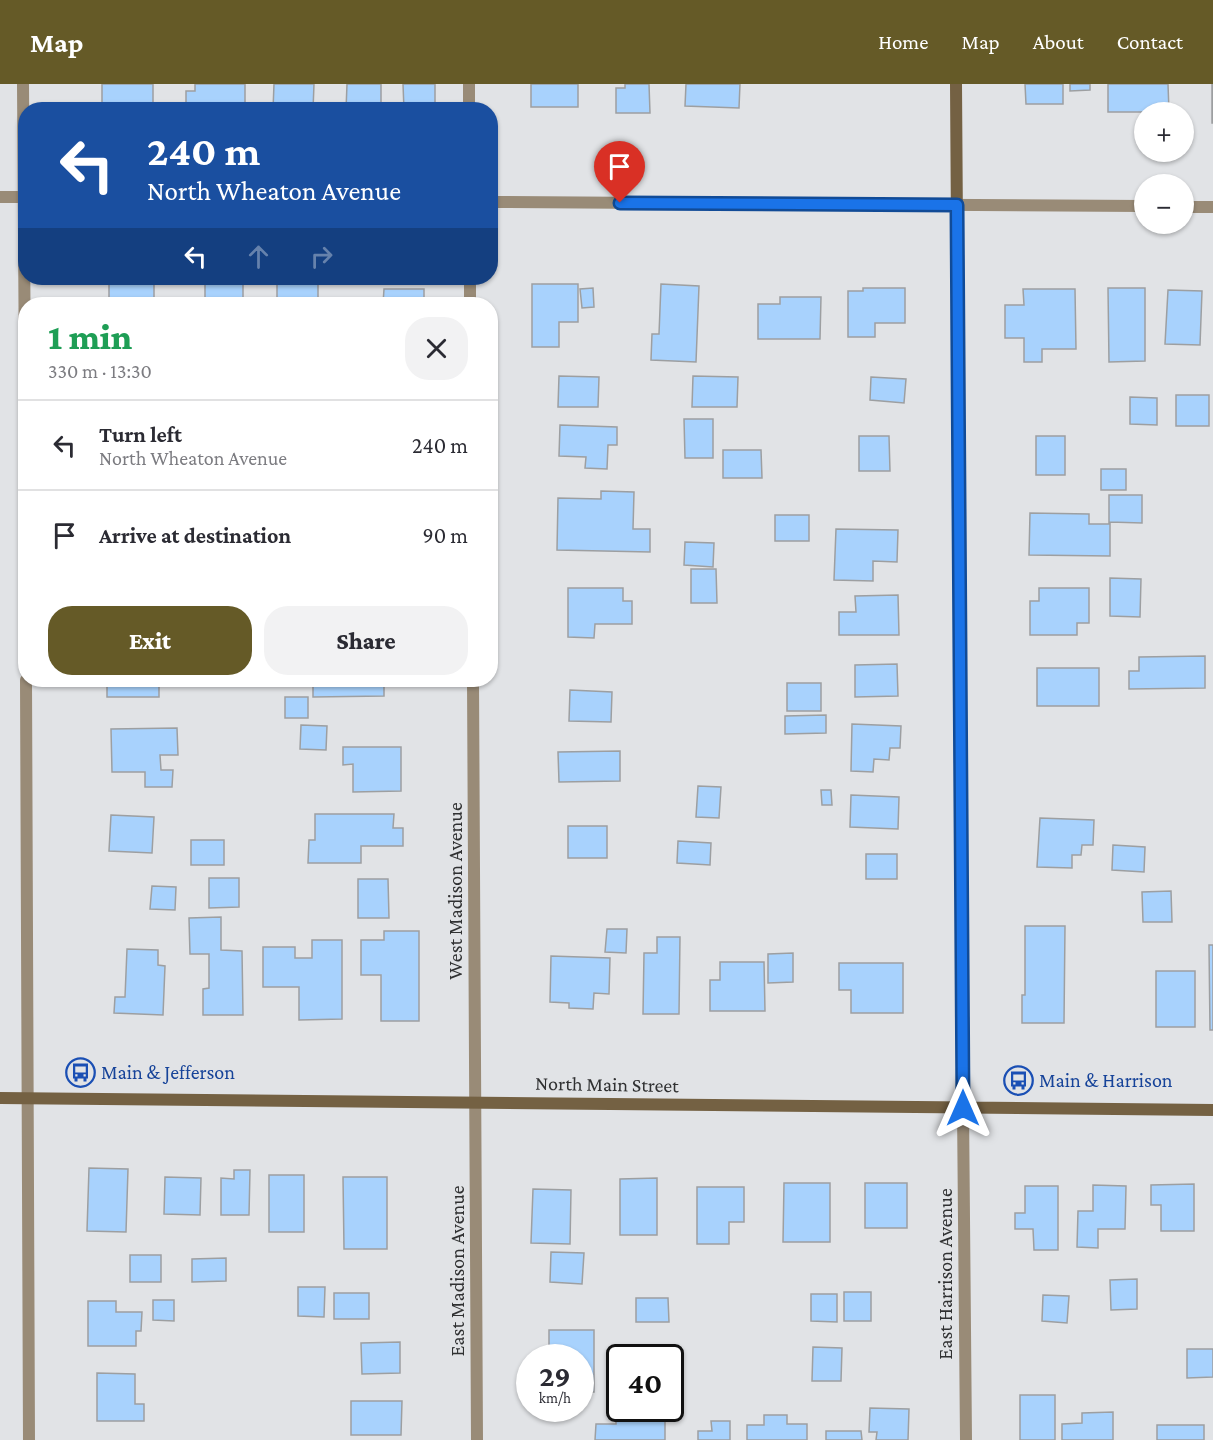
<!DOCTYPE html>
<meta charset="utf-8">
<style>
:root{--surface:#fff;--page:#f2f2f3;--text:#2b2b33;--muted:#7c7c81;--line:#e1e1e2;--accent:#655a27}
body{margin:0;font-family:"Crimson Pro",serif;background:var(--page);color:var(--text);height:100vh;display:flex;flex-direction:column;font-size:22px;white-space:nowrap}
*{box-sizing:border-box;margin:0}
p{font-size:20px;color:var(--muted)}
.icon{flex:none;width:33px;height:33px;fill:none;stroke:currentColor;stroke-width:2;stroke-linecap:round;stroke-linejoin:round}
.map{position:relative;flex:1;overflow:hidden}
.sheet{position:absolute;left:18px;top:213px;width:480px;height:390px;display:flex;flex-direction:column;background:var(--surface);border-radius:24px;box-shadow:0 2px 4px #0004}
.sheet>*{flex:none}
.hud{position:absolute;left:18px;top:18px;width:480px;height:183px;border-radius:24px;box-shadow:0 2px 4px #0004;background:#1a4fa0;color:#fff;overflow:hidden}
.fabs{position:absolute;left:1134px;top:18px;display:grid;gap:12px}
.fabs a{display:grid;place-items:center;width:60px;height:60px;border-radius:50%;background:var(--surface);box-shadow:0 2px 4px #0004;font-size:30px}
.speed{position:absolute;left:516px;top:1260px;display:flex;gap:12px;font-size:30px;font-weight:700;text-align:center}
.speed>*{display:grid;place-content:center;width:78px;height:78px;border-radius:50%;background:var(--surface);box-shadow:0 2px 4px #0004;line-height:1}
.speed small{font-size:15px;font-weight:400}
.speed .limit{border:3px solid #111;border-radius:9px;background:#fff;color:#111}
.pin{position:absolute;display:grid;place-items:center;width:51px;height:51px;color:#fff;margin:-62px -26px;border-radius:50% 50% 50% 0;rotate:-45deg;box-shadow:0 0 6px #0007}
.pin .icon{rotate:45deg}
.me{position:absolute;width:66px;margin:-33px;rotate:0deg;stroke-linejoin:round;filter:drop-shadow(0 0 4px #0008)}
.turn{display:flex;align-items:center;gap:21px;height:126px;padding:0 30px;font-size:27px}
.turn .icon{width:78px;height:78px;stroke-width:2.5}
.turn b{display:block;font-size:42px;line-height:51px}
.lanes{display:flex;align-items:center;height:57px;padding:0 30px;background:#0003;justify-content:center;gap:30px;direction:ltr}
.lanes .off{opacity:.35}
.round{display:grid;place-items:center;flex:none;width:63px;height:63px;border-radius:24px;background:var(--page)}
.head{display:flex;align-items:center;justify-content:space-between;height:102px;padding:0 30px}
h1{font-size:36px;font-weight:800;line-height:45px;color:#1e9e55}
.cta{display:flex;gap:12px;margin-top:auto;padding:12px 30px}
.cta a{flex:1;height:69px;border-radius:24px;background:var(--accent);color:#fff;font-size:24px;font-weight:800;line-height:69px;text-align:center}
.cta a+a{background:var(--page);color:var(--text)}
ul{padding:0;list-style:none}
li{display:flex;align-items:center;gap:18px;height:90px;padding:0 30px;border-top:2px solid var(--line)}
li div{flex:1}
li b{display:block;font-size:22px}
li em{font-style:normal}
header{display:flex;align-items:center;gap:36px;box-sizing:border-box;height:84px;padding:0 30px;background:var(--accent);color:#fff}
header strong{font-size:28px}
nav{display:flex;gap:33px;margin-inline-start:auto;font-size:21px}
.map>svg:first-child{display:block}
.building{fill:#a8d2fd;stroke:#9d9fa1;stroke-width:1.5}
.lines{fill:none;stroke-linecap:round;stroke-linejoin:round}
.street{stroke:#998b77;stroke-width:12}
.secondary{stroke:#746143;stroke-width:12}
.route-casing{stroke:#114b97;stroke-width:15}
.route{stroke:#1a73e8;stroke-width:10}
.labels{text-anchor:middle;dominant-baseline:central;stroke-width:4.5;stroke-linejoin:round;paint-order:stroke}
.street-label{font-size:20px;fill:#303132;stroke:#e1e3e6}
.transit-label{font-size:20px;fill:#164399;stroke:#e1e3e6;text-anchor:start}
</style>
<header>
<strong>Map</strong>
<nav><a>Home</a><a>Map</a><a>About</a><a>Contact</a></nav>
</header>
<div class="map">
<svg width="1213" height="1356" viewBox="0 0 1213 1356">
<rect width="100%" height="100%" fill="#e1e3e6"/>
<path class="building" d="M 102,0 L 153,0 L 153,26 L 102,26 Z
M 195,0 L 245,0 L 245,22 L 224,22 L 224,26 L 186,26 L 186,7 L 195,7 Z
M 274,0 L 314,0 L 313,26 L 273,26 Z
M 347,0 L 381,0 L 381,26 L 346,26 Z
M 403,0 L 435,0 L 435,26 L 404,26 Z
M 531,0 L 578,0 L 578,23 L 531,23 Z
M 625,0 L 649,0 L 650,29 L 616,29 L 616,4 L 625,4 Z
M 686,0 L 740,0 L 739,24 L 685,22 Z
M 1025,0 L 1063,0 L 1063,20 L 1026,20 Z
M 1070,0 L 1090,0 L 1090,6 L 1070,7 Z
M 1108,0 L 1168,0 L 1169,28 L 1108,28 Z
M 1212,0 L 1213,0 L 1213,39 L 1212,39 Z
M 109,194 L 154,194 L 154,220 L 97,220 L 97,218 L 109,218 Z
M 205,194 L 243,194 L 243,220 L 205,220 Z
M 277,194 L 318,194 L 318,220 L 277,220 Z
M 532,200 L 578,200 L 578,238 L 559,238 L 559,263 L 532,263 Z
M 661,200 L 699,202 L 696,278 L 651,276 L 652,250 L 659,250 Z
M 593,204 L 594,223 L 582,224 L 580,205 Z
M 863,204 L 905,204 L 905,239 L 875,239 L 875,253 L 848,253 L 848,207 L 863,207 Z
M 1108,204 L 1145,204 L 1145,277 L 1109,278 Z
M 384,205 L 424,205 L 424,220 L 383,220 Z
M 1023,205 L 1075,205 L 1076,265 L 1042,265 L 1042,278 L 1024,278 L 1024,254 L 1005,254 L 1005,221 L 1024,221 Z
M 1168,206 L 1202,207 L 1200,261 L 1165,260 Z
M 780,213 L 821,213 L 820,255 L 758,255 L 758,220 L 780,220 Z
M 559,292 L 599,293 L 598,323 L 558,323 Z
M 693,292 L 738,293 L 737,323 L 692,323 Z
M 871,293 L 906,295 L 904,319 L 870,316 Z
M 1176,311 L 1209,311 L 1209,342 L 1176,342 Z
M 1130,313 L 1157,314 L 1157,341 L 1130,340 Z
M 684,335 L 713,335 L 713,374 L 685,374 Z
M 560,341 L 617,343 L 617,361 L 608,361 L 607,385 L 585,384 L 586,373 L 559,372 Z
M 859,352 L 889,352 L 890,387 L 859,387 Z
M 1036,352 L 1065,352 L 1065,391 L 1036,391 Z
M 723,366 L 761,366 L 762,394 L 723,394 Z
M 1101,385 L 1126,385 L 1126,406 L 1101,406 Z
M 601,407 L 634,408 L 633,445 L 650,445 L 650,468 L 557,466 L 558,414 L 601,415 Z
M 1109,411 L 1142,411 L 1142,439 L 1110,438 L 1110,472 L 1029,471 L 1030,429 L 1089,430 L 1089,440 L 1109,440 Z
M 775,431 L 809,431 L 809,457 L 775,457 Z
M 836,445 L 898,446 L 897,478 L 873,477 L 873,497 L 834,496 Z
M 685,458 L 714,459 L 713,483 L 684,481 Z
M 691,485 L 716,485 L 717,519 L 691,519 Z
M 1110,494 L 1141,495 L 1140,533 L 1110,532 Z
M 568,504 L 623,504 L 623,517 L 632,517 L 632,540 L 595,540 L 594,554 L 568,553 Z
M 1039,504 L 1089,504 L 1089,539 L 1077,539 L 1077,551 L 1030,551 L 1030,517 L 1039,517 Z
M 898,511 L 899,551 L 839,551 L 839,528 L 856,528 L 855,512 Z
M 1205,572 L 1205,604 L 1129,605 L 1129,587 L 1139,587 L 1139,573 Z
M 897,580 L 898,612 L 855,613 L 855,581 Z
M 1037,584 L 1099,584 L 1099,622 L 1037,622 Z
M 107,596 L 159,596 L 159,613 L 107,613 Z
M 313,596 L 384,596 L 384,612 L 313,613 Z
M 787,599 L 821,599 L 821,627 L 787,627 Z
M 570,606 L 612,608 L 611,638 L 569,637 Z
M 285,613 L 308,613 L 308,634 L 285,634 Z
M 826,631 L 826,649 L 785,650 L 785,632 Z
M 852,640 L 901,642 L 900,664 L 890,664 L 889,676 L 874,675 L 873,688 L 851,687 Z
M 301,641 L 327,642 L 326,666 L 300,665 Z
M 177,644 L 178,671 L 160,671 L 161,686 L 173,686 L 172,703 L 145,703 L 145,688 L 112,688 L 111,645 Z
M 343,663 L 401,663 L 401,707 L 353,708 L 353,680 L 343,681 Z
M 620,667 L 620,697 L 559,698 L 558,668 Z
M 698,702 L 721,703 L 719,734 L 696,733 Z
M 821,706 L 831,706 L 832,721 L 822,721 Z
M 851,711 L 899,713 L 898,745 L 850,743 Z
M 315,730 L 394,730 L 393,744 L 403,744 L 403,762 L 361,762 L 361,779 L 308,779 L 309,756 L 315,756 Z
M 111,731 L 154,733 L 152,769 L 109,767 Z
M 1040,734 L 1094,736 L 1093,761 L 1082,761 L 1081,771 L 1072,771 L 1072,784 L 1037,783 Z
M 568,742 L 607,742 L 607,774 L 568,774 Z
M 191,756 L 224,756 L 224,781 L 191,781 Z
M 678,757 L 711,759 L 710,781 L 677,779 Z
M 1113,761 L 1145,763 L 1144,788 L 1112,786 Z
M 866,770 L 897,770 L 897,795 L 866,795 Z
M 209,794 L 239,794 L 239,823 L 209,824 Z
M 358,795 L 388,795 L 389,834 L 358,834 Z
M 152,802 L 176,803 L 175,826 L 150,825 Z
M 1171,807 L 1172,838 L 1143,838 L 1142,808 Z
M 221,833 L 221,866 L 242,867 L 243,931 L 203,931 L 203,905 L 209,904 L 209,870 L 190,870 L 189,834 Z
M 1025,842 L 1065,842 L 1064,939 L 1022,939 L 1022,911 L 1025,911 Z
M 607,845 L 627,845 L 626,869 L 605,868 Z
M 384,847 L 419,847 L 419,937 L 381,937 L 381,891 L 361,891 L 361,856 L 384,856 Z
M 657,853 L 680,853 L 679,930 L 643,930 L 644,869 L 657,869 Z
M 312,856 L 342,856 L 342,935 L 299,936 L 299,903 L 263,903 L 263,863 L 295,863 L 295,874 L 312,874 Z
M 1209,861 L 1213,861 L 1213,946 L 1210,946 Z
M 127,865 L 158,866 L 158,881 L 165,882 L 163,931 L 114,929 L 115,913 L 125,913 Z
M 793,869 L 793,898 L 768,899 L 768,870 Z
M 551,872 L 610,874 L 609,910 L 594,909 L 593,925 L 569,924 L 569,919 L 550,918 Z
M 720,878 L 764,878 L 765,927 L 710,927 L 710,896 L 720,896 Z
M 839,879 L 903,879 L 903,929 L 851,929 L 851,906 L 839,906 Z
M 1156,887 L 1195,887 L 1195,943 L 1156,943 Z
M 89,1084 L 128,1085 L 126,1148 L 87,1147 Z
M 234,1086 L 250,1086 L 249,1131 L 221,1131 L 221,1094 L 234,1095 Z
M 269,1091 L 304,1091 L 304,1148 L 269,1148 Z
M 165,1093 L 201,1094 L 200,1131 L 164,1130 Z
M 343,1093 L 387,1093 L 387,1165 L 344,1165 Z
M 657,1094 L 657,1151 L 620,1151 L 620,1095 Z
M 784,1099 L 830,1099 L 830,1158 L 783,1158 Z
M 865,1099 L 907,1099 L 907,1144 L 865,1144 Z
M 1194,1100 L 1194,1147 L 1161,1147 L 1161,1121 L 1151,1121 L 1151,1101 Z
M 1093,1101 L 1126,1102 L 1125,1145 L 1098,1145 L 1098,1164 L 1077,1163 L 1078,1127 L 1093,1127 Z
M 1025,1102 L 1058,1102 L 1058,1166 L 1034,1166 L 1033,1145 L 1015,1145 L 1015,1129 L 1025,1129 Z
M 697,1103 L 744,1103 L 744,1138 L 729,1138 L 729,1160 L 697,1160 Z
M 533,1105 L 571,1106 L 570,1160 L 531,1159 Z
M 551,1168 L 584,1169 L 582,1200 L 550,1198 Z
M 130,1171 L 161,1171 L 161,1198 L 130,1198 Z
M 226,1174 L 226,1197 L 192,1198 L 192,1175 Z
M 1137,1195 L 1137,1225 L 1111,1226 L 1110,1196 Z
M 298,1203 L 325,1203 L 324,1233 L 298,1232 Z
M 844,1208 L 871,1208 L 871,1237 L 844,1237 Z
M 334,1209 L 369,1209 L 369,1235 L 334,1235 Z
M 811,1210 L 837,1210 L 837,1238 L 811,1237 Z
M 1043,1211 L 1069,1212 L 1067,1239 L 1042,1237 Z
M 636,1214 L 668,1214 L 669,1238 L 636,1238 Z
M 153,1216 L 174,1216 L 174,1237 L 153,1236 Z
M 88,1217 L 116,1217 L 116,1228 L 142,1228 L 141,1247 L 136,1247 L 136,1262 L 88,1262 Z
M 549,1246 L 594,1246 L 594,1308 L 580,1308 L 580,1274 L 549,1274 Z
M 400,1258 L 400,1289 L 362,1290 L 361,1259 Z
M 813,1263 L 842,1264 L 841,1297 L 812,1297 Z
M 1187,1265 L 1213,1265 L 1213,1293 L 1187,1294 Z
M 97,1289 L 135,1290 L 135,1320 L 144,1320 L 144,1337 L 97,1337 Z
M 1020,1311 L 1055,1311 L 1055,1356 L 1020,1356 Z
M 351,1317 L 402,1317 L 401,1351 L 351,1351 Z
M 870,1324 L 909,1325 L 908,1356 L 876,1356 L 877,1348 L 869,1348 Z
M 1113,1328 L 1113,1356 L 1062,1356 L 1062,1340 L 1082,1339 L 1082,1329 Z
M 764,1331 L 787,1331 L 787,1340 L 807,1340 L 807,1356 L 747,1356 L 747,1341 L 764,1341 Z
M 616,1337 L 665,1337 L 665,1356 L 595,1356 L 596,1340 L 616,1340 Z
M 711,1337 L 730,1337 L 730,1356 L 698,1356 L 698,1347 L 712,1347 Z
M 1157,1341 L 1204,1341 L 1204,1356 L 1157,1356 Z
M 826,1347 L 861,1347 L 862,1356 L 826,1356 Z"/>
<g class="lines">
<path class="street" d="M 23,0 L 26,447
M 469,26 L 469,0
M 0,113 L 26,113
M 490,118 L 1144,122
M 1184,123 L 1213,123
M 470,194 L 470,220
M 26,596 L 29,1356
M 473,596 L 477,1356
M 963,1024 L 966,1356"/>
<path class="secondary" d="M 956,0 L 963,1024
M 0,1014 L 1213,1026"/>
</g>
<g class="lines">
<defs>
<path id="route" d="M 620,119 L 957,121 L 963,1024"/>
</defs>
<use href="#route" class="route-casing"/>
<use href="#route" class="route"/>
</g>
<defs>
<symbol id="bus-ring" viewBox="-11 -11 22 22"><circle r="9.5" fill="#e1e3e6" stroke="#1a4fb4" stroke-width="1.5"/><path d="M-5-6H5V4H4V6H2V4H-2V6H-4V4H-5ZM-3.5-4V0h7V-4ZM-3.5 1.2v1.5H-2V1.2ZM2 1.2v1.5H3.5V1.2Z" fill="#1a4fb4"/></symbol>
</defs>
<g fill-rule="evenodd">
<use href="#bus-ring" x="64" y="972" width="33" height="33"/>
<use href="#bus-ring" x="1002" y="980" width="33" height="33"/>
</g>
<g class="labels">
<g class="street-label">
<text transform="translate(455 807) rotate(-90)">West Madison Avenue</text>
<text transform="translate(607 1000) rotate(1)">North Main Street</text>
<text transform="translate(457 1187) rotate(-90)">East Madison Avenue</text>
<text transform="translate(945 1190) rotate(-90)">East Harrison Avenue</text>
</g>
<g class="transit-label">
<text x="101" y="988">Main &amp; Jefferson</text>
<text x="1039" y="996">Main &amp; Harrison</text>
</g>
</g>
</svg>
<div class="fabs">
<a>+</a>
<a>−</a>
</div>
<div class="speed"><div>29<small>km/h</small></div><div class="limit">40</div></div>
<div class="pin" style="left:620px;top:119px;background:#d93025"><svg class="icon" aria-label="arrive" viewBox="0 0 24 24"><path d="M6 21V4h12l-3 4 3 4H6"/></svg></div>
<svg class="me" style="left:963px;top:1024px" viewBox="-20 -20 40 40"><path d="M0-17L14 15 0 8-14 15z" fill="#1a73e8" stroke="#fff" stroke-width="4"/></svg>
<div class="hud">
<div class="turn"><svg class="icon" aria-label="left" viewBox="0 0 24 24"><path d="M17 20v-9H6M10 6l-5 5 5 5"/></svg><div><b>240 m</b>North Wheaton Avenue</div></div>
<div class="lanes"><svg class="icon" aria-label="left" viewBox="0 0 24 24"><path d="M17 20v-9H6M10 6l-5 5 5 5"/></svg><svg class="icon off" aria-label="ahead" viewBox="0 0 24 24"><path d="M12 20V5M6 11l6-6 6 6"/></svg><svg class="icon off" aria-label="right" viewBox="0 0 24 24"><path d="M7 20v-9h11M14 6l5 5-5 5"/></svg></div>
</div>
<section class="sheet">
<div class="head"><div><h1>1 min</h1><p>330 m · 13:30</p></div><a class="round"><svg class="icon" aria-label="close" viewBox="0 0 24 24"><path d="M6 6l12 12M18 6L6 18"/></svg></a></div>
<ul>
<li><svg class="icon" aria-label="left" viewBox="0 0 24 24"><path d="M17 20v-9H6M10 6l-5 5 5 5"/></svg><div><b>Turn left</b><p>North Wheaton Avenue</p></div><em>240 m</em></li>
<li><svg class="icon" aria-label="arrive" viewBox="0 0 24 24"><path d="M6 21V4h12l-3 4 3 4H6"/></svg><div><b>Arrive at destination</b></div><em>90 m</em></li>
</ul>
<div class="cta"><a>Exit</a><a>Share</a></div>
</section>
</div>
